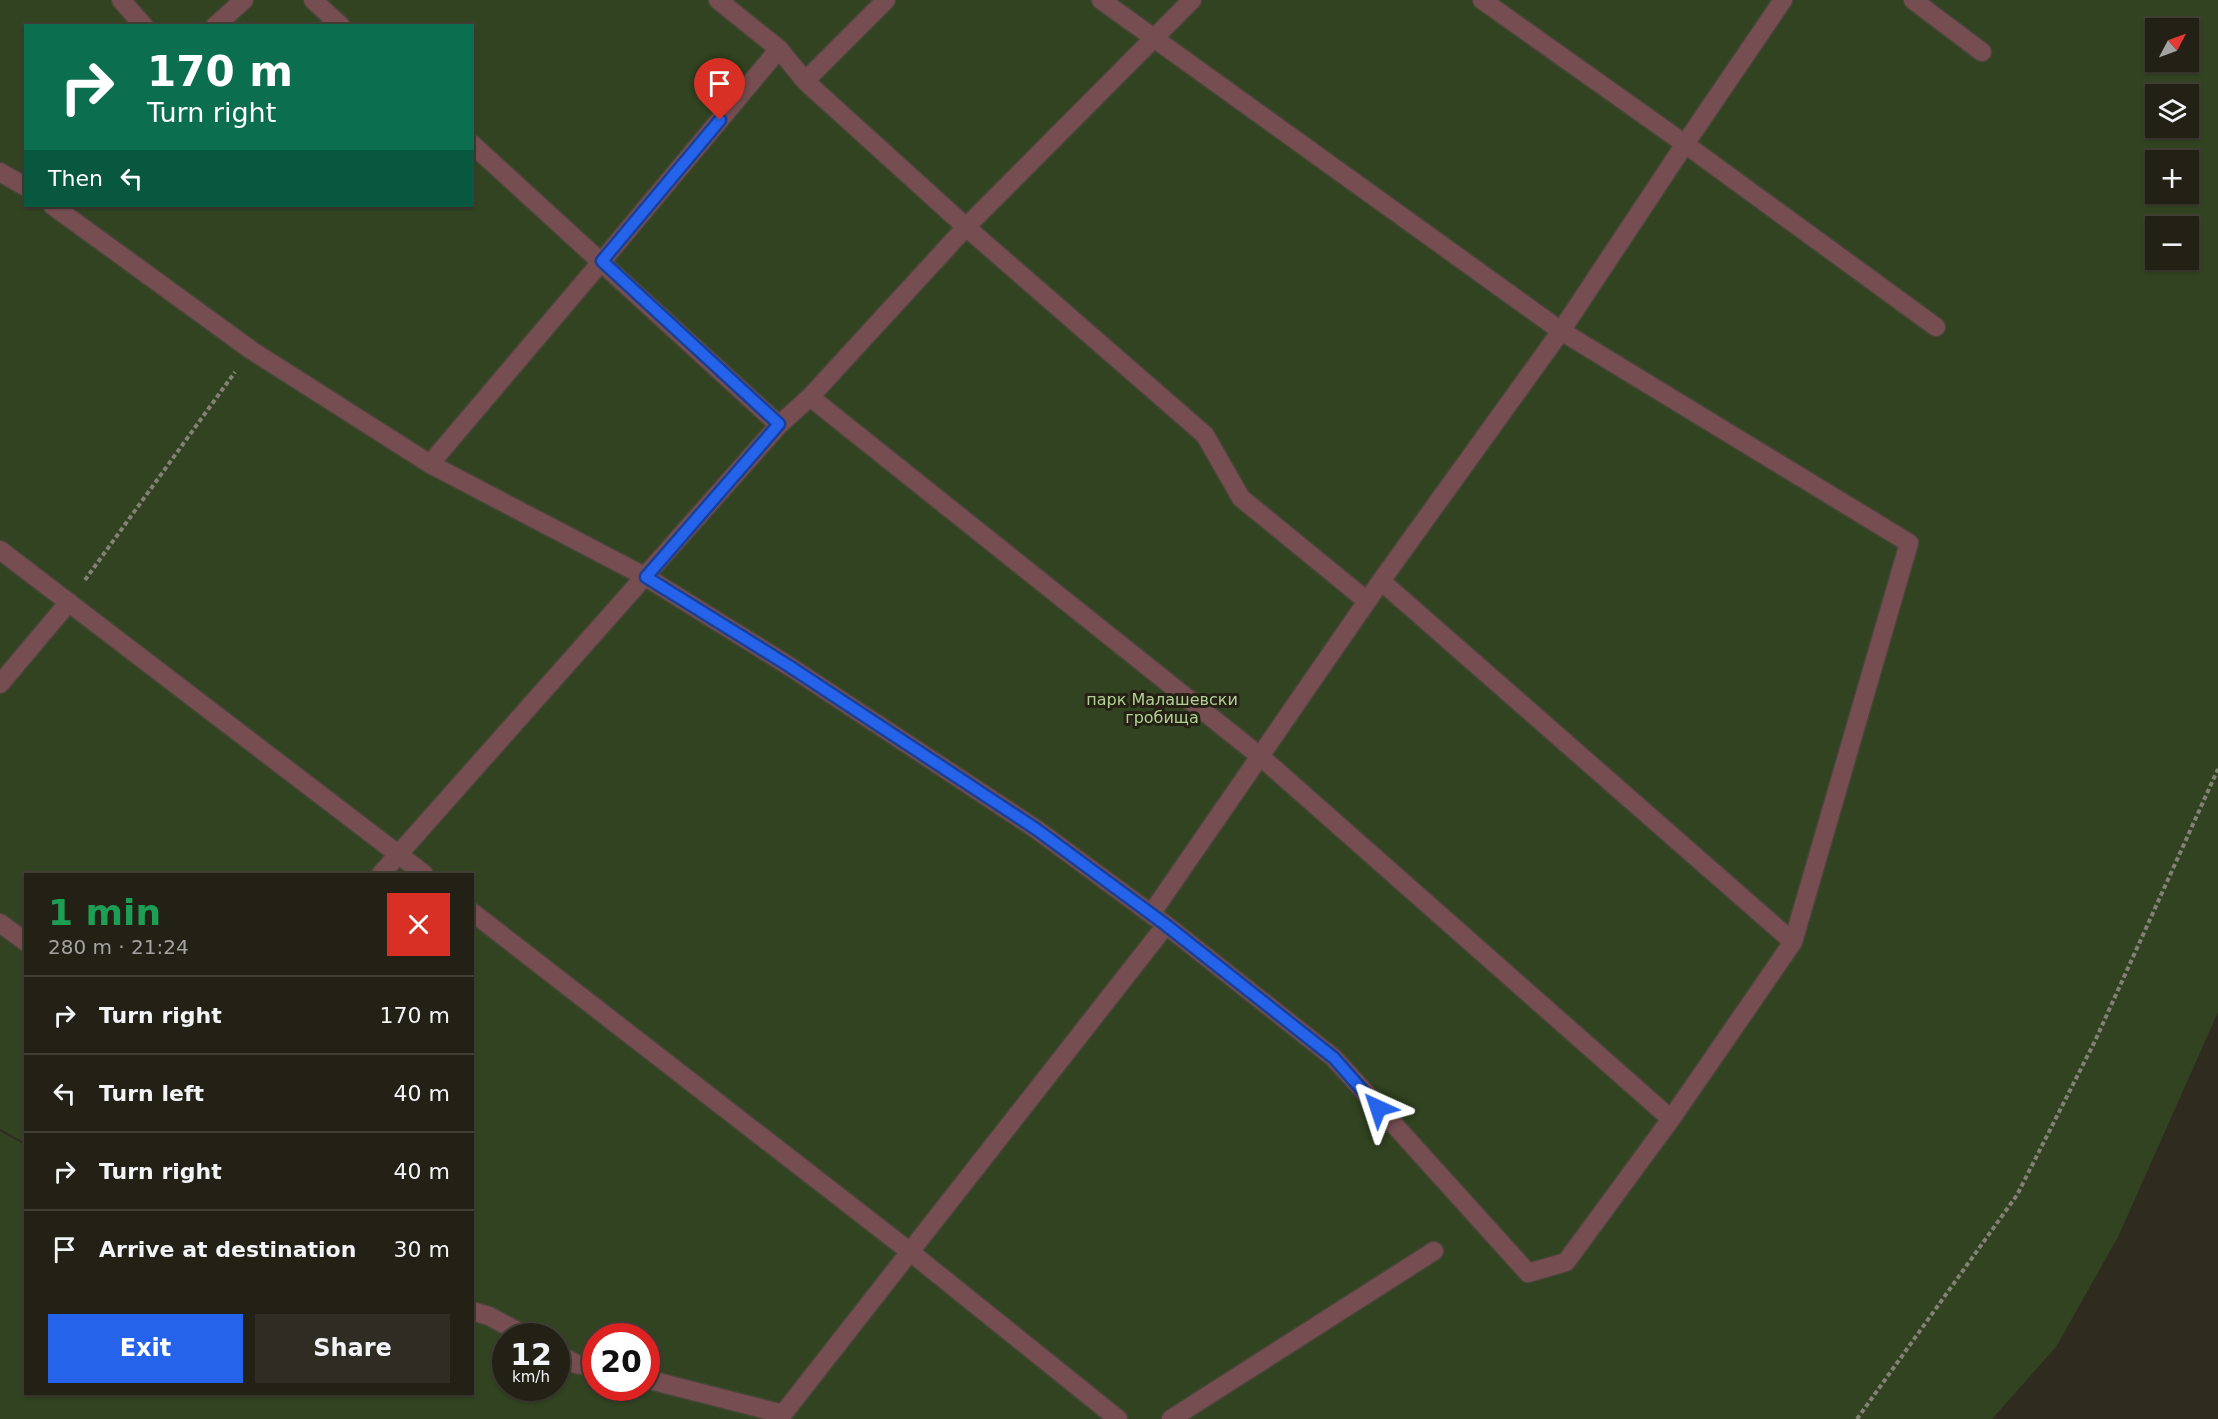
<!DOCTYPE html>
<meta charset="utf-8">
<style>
:root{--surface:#232016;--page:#2f2d23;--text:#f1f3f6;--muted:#a3a3a1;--line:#403e35;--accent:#2563eb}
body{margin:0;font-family:"DejaVu Sans",sans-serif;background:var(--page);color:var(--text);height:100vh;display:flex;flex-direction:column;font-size:22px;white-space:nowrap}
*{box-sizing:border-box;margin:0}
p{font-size:20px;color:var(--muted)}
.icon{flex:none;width:33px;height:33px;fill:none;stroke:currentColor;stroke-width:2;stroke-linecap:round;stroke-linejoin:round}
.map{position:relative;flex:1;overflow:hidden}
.sheet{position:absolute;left:24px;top:873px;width:450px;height:522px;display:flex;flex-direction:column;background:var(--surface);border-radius:0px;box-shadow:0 2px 4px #0004,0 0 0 2px var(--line)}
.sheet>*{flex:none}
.guide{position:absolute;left:24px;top:24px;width:450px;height:183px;border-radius:0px;box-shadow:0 2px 4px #0004,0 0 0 2px var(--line);background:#0b6e4f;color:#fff;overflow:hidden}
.needle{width:39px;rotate:49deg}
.buttons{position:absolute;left:2145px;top:18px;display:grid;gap:12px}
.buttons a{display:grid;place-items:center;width:54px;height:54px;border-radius:0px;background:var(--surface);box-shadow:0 2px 4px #0004,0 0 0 2px var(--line);font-size:30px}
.speed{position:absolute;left:492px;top:1323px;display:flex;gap:12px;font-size:30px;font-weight:700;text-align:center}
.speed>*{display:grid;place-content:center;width:78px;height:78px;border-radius:50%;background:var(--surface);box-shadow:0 2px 4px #0004,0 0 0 2px var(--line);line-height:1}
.speed small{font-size:15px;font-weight:400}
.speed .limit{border:9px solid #d22;background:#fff;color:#111}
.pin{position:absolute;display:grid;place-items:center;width:51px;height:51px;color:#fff;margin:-62px -26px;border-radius:50% 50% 50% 0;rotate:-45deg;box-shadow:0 0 6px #0007}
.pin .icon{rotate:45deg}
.me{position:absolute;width:66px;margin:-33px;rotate:318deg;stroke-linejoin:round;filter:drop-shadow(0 0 4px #0008)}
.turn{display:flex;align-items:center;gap:21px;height:126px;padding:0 24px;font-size:27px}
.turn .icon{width:78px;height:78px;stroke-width:2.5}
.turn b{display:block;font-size:42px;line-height:51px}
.then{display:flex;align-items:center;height:57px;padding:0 24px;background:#0003;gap:12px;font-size:22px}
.round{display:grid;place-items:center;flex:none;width:63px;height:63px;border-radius:0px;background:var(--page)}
.headline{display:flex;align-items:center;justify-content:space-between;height:102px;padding:0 24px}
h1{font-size:36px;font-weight:600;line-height:45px;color:#1e9e55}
.action{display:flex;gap:12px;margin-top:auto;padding:12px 24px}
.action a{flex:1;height:69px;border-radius:0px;background:var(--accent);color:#fff;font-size:24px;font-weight:600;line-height:69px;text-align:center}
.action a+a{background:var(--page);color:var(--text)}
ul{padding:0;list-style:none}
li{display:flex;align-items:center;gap:18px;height:78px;padding:0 24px;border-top:2px solid var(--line)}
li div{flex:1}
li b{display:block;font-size:22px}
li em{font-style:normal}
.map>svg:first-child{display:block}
.green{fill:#314320;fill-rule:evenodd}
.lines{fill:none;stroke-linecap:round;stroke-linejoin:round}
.minor-casing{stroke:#494639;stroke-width:21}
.path{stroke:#838075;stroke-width:4;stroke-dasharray:4.5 3;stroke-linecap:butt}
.minor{stroke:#764e52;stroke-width:18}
.route-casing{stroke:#184099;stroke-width:15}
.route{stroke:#2563eb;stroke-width:10}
.labels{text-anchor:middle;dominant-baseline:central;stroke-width:6;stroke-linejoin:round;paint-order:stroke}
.park-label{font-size:16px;fill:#b0d193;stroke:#252114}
</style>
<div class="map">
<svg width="2218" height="1419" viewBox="0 0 2218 1419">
<rect width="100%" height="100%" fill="#2f2b1e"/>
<path class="green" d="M 0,0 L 2218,0 L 2218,1012 L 2118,1237 L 2056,1347 L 1992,1419 L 0,1419 L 0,1131 L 25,1145 L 26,1394 L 472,1394 L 473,1347 L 472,874 L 26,874 L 25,1143 L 0,1129 ZM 26,26 L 472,26 L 472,206 L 26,206 ZM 2156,28 L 2188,28 L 2188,62 L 2156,62 ZM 2156,94 L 2188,94 L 2188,128 L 2156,128 ZM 2156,160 L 2188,160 L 2188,194 L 2156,194 ZM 2156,226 L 2188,226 L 2188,260 L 2156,260 ZM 506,1336 L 556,1336 L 556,1388 L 506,1388 ZM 596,1336 L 646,1336 L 646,1388 L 596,1388 Z"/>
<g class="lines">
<defs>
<path id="minor" d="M 121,0 L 144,26
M 313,0 L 341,26
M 718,0 L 779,49 L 805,81 L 886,0
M 1482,0 L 1685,144 L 1936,327
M 1913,0 L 1982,52
M 215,26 L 244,0
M 805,81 L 966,227 L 1205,435 L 1241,498 L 1367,601
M 472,144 L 779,425
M 0,172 L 26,187
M 53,206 L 251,350 L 430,464 L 646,577 L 789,666 L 1036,829 L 1166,925 L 1334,1058 L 1528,1273 L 1566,1262 L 1671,1119 L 1793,942 L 1909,543 L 1561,331 L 1101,0
M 810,397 L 1261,757 L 1671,1119
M 430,464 L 602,261 L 779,49
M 0,550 L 424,874
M 1381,581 L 1793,942
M 0,684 L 69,602
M 381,874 L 779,425 L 810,397 L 966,227 L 1192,0
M 472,912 L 909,1251 L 1118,1419
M 1151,914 L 1381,581 L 1561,331 L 1685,144 L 1783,0
M 0,923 L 26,942
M 472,1311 L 489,1316 L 526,1336
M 556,1353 L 576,1364 L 596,1367
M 646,1379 L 783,1414
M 779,1419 L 1166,925
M 1171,1419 L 1434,1251"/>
</defs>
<use href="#minor" class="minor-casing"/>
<path class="path" d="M 85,580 L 235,372
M 1857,1419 L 2017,1195 L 2095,1041 L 2218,769"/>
<use href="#minor" class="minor"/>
</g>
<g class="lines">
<defs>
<path id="route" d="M 720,120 L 602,261 L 779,424 L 646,577 L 789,666 L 1036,829 L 1166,925 L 1334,1058 L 1378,1108"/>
</defs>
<use href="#route" class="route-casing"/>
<use href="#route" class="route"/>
</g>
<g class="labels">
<g class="park-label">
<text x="1162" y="699">парк Малашевски<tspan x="1162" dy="18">гробища</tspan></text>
</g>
</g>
</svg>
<div class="buttons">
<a><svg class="needle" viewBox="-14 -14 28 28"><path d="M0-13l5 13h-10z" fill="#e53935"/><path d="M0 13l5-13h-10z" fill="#a3a3a1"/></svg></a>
<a><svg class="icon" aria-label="layers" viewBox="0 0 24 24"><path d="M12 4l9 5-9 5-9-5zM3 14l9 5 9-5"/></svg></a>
<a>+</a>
<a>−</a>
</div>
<div class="speed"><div>12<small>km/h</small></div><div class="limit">20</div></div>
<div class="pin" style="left:720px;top:120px;background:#d93025"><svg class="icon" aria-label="arrive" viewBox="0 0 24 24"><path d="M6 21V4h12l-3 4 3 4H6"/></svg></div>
<svg class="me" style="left:1378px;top:1108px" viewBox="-20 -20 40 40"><path d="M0-17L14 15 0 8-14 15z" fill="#2563eb" stroke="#fff" stroke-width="4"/></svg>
<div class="guide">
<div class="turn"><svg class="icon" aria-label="right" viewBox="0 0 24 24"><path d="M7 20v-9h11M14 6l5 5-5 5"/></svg><div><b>170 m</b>Turn right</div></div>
<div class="then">Then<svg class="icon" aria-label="left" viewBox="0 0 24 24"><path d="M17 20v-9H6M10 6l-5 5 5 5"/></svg></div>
</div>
<section class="sheet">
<div class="headline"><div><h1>1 min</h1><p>280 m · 21:24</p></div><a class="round" style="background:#d93025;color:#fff"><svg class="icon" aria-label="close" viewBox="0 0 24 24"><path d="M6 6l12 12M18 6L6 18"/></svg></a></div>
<ul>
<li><svg class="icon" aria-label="right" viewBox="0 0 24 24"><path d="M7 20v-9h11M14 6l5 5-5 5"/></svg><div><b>Turn right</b></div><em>170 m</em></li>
<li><svg class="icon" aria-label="left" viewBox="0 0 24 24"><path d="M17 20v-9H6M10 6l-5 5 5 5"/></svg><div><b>Turn left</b></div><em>40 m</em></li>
<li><svg class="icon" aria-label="right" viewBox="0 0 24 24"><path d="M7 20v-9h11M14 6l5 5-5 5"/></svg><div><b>Turn right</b></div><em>40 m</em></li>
<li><svg class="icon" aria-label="arrive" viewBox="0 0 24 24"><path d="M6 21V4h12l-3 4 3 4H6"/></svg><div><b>Arrive at destination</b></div><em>30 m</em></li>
</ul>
<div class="action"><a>Exit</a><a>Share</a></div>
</section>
</div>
